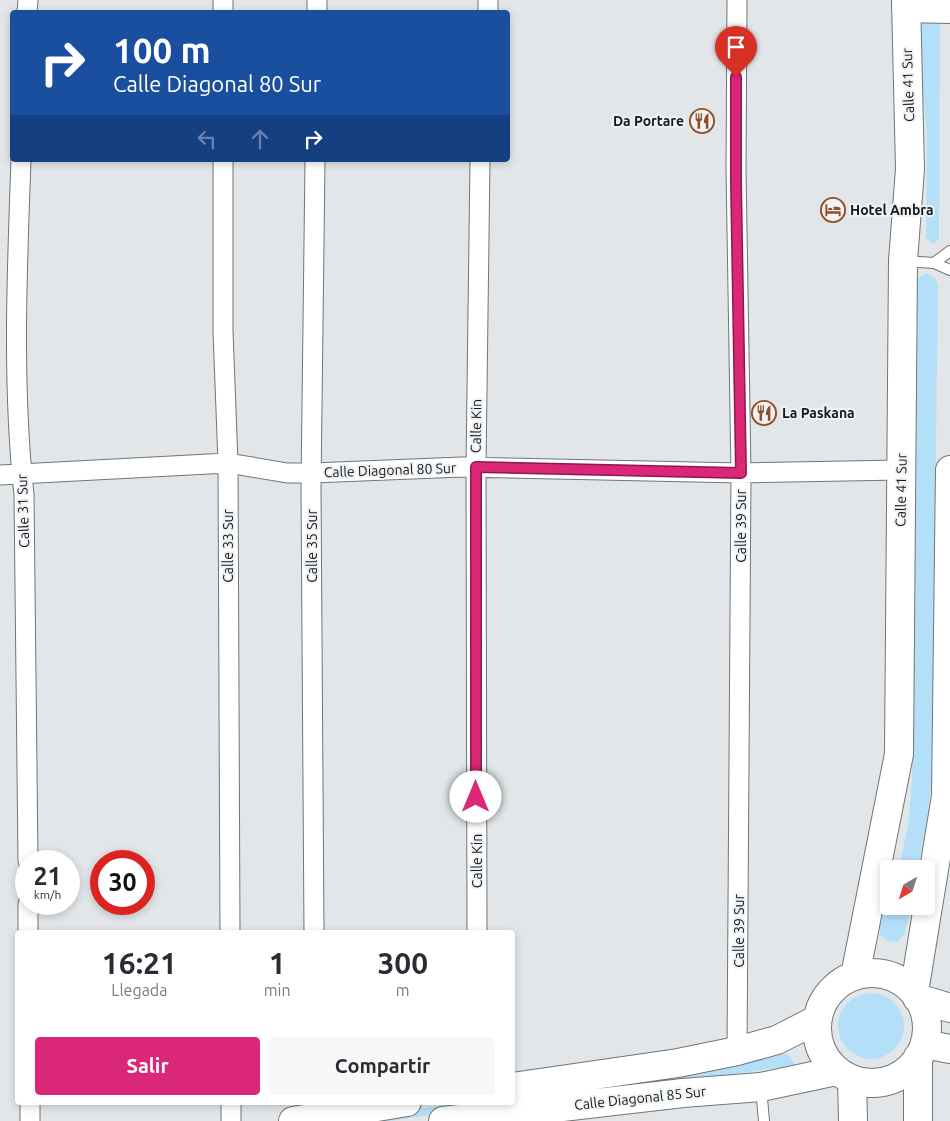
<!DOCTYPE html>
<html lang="es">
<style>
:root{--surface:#fff;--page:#f7f7f7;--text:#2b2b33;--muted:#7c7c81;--accent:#db2777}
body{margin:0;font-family:Ubuntu,sans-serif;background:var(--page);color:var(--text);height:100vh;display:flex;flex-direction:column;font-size:19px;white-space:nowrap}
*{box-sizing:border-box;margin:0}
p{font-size:16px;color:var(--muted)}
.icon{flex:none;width:28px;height:28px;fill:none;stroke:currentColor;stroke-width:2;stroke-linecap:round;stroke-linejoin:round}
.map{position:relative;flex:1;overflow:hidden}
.side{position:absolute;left:15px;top:930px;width:500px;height:175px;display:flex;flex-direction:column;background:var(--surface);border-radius:5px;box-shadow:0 2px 8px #0003}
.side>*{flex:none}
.hud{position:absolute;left:10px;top:10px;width:500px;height:152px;border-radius:5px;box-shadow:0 2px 8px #0003;background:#1a4fa0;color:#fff;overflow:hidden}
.needle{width:32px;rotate:219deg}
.fabs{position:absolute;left:880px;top:860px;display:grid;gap:10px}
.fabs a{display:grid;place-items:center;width:55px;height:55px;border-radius:5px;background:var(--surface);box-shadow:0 2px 8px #0003;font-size:25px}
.speed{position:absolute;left:15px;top:850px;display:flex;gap:10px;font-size:25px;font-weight:700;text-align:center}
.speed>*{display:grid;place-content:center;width:65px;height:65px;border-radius:50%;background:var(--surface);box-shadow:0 2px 8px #0003;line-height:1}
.speed small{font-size:12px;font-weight:400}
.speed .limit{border:8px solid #d22;background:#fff;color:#111}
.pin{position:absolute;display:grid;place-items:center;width:42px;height:42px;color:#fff;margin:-51px -21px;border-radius:50% 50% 50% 0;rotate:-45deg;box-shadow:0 0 5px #0007}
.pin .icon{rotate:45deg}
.me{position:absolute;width:55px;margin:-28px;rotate:0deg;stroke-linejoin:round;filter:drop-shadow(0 0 4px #0008)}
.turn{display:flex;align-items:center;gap:18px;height:105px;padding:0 20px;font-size:22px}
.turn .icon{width:65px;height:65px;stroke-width:2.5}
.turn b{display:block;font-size:35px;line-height:42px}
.lanes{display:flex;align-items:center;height:48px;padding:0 20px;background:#0003;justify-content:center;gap:25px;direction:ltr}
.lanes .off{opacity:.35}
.eta{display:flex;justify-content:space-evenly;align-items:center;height:85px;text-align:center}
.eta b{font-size:30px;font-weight:700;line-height:35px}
.button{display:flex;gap:10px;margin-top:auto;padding:10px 20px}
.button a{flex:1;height:58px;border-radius:5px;background:var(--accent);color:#fff;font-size:20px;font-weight:700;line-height:58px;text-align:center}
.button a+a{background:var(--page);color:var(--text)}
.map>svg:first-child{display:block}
.green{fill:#b3e0f8}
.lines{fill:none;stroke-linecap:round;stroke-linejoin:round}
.service-casing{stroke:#717577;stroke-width:12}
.minor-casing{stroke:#717577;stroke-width:21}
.secondary-casing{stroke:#717577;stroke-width:30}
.service{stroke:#fff;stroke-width:10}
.minor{stroke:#fff;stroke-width:19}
.secondary{stroke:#fff;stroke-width:28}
.route-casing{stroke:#8e194d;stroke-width:12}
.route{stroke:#db2777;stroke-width:9}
.labels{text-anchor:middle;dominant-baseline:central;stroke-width:4;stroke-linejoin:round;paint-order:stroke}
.street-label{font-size:14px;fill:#161718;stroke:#f0f3f6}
.poi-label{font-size:14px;font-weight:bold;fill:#161718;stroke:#f0f3f6;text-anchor:start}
</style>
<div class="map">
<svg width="950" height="1121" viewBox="0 0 950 1121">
<rect width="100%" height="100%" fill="#e2e6e8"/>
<path class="green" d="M 937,20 L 940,23 L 939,239 L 933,244 L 926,239 L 927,140 L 925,110 L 921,84 L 920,21 Z
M 926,273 L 936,279 L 938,286 L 932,771 C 930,804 925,836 917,869 L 899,869 L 909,820 L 912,777 L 915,281 Z
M 889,900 L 889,906 L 911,906 L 905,933 L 897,942 L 887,941 L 880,934 L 879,925 Z
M838 1026a33 33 0 1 1 66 0a33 33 0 1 1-66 0Z
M 788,1054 L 795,1065 L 498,1110 L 513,1099 Z
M 454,1104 L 448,1112 L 390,1121 L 339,1121 Z"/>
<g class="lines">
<defs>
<path id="service" d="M 905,261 L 934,263 L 950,270
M 934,263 L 950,251
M 761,1087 L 764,1121"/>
<path id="minor" d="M 223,0 L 223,12
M 737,0 L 736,169 L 741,473 L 737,1051
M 27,12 L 28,0
M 317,12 L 317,0
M 488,12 L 488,0
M 21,160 C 17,272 12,384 24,495 L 28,861
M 223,160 L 223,331 L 228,463 L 230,932
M 0,475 L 228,463 L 287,473 L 312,473 L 462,467 L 741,473 L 901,470
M 28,904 L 28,932
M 314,932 L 311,488 L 315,160
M 477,932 L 476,467 L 480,160
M 30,1102 L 30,1121
M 231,1102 L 231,1121"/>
<path id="secondary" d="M 906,8 L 950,9
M817 1028a55 55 0 1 1 110 0a55 55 0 1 1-110 0Z
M 855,976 L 899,754 L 903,261 L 910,169 L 906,0
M 914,992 L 946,796 L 950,470
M 917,998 L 950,1008
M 925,1044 L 950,1049
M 852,1079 L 853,1121
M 512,1087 L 678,1063 L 737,1051 L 777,1040 L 816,1020
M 293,1121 L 407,1102
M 443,1121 L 683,1093 L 761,1087 L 836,1071
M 918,1121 L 918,1057"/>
</defs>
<use href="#service" class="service-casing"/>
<use href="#minor" class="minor-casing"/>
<use href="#secondary" class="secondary-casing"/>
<use href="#service" class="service"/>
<use href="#minor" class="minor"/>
<use href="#secondary" class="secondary"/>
</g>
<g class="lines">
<defs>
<path id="route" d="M 476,797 L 476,467 L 741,473 L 736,182 L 736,77"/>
</defs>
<use href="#route" class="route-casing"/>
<use href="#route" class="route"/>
</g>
<defs>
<symbol id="restaurant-ring" viewBox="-11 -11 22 22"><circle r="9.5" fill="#f0f3f6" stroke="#924d24" stroke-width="1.5"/><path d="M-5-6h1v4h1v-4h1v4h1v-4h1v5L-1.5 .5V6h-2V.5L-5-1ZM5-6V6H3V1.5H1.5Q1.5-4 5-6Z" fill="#924d24"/></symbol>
<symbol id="hotel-ring" viewBox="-11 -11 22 22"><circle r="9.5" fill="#f0f3f6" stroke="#924d24" stroke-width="1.5"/><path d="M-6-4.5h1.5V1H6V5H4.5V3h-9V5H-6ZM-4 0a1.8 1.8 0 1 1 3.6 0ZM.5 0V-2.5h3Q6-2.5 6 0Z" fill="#924d24"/></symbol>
</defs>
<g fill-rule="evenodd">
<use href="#restaurant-ring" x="688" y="107" width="28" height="28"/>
<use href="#hotel-ring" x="819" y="196" width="28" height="28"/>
<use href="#restaurant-ring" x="750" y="399" width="28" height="28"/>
</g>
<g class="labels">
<g class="street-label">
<text transform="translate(908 85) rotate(-92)">Calle 41 Sur</text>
<text transform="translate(476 426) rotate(-89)">Calle Kin</text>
<text transform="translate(390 470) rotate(-2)">Calle Diagonal 80 Sur</text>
<text transform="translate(901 490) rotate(-89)">Calle 41 Sur</text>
<text transform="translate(23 511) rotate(-92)">Calle 31 Sur</text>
<text transform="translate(741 526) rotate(-90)">Calle 39 Sur</text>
<text transform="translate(228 546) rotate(-90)">Calle 33 Sur</text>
<text transform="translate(312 546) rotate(-90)">Calle 35 Sur</text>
<text transform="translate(477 861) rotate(-90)">Calle Kin</text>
<text transform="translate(739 931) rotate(-90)">Calle 39 Sur</text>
<text transform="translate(640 1098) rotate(-6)">Calle Diagonal 85 Sur</text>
</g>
<g class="poi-label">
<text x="684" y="121" text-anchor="end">Da Portare</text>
<text x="850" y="210">Hotel Ambra</text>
<text x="782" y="413">La Paskana</text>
</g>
</g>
</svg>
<div class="fabs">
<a><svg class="needle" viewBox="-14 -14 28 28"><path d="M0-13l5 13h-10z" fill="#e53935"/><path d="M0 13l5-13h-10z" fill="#7c7c81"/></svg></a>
</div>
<div class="speed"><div>21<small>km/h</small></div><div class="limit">30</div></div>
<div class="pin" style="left:736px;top:77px;background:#d93025"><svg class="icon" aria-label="arrive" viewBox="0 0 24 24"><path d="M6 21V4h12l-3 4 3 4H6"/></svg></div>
<svg class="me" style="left:476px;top:797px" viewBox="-20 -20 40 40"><circle r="19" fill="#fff"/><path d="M0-13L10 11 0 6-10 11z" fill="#db2777"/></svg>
<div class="hud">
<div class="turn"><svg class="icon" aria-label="right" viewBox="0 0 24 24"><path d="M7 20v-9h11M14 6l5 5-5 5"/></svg><div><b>100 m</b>Calle Diagonal 80 Sur</div></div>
<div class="lanes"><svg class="icon off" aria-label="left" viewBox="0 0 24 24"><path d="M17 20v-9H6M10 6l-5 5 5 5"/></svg><svg class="icon off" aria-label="ahead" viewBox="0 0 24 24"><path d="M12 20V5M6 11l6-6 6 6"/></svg><svg class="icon" aria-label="right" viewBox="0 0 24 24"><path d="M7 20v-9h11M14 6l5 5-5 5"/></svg></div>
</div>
<section class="side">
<div class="eta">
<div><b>16:21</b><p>Llegada</p></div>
<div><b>1</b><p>min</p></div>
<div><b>300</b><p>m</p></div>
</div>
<div class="button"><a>Salir</a><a>Compartir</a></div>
</section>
</div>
